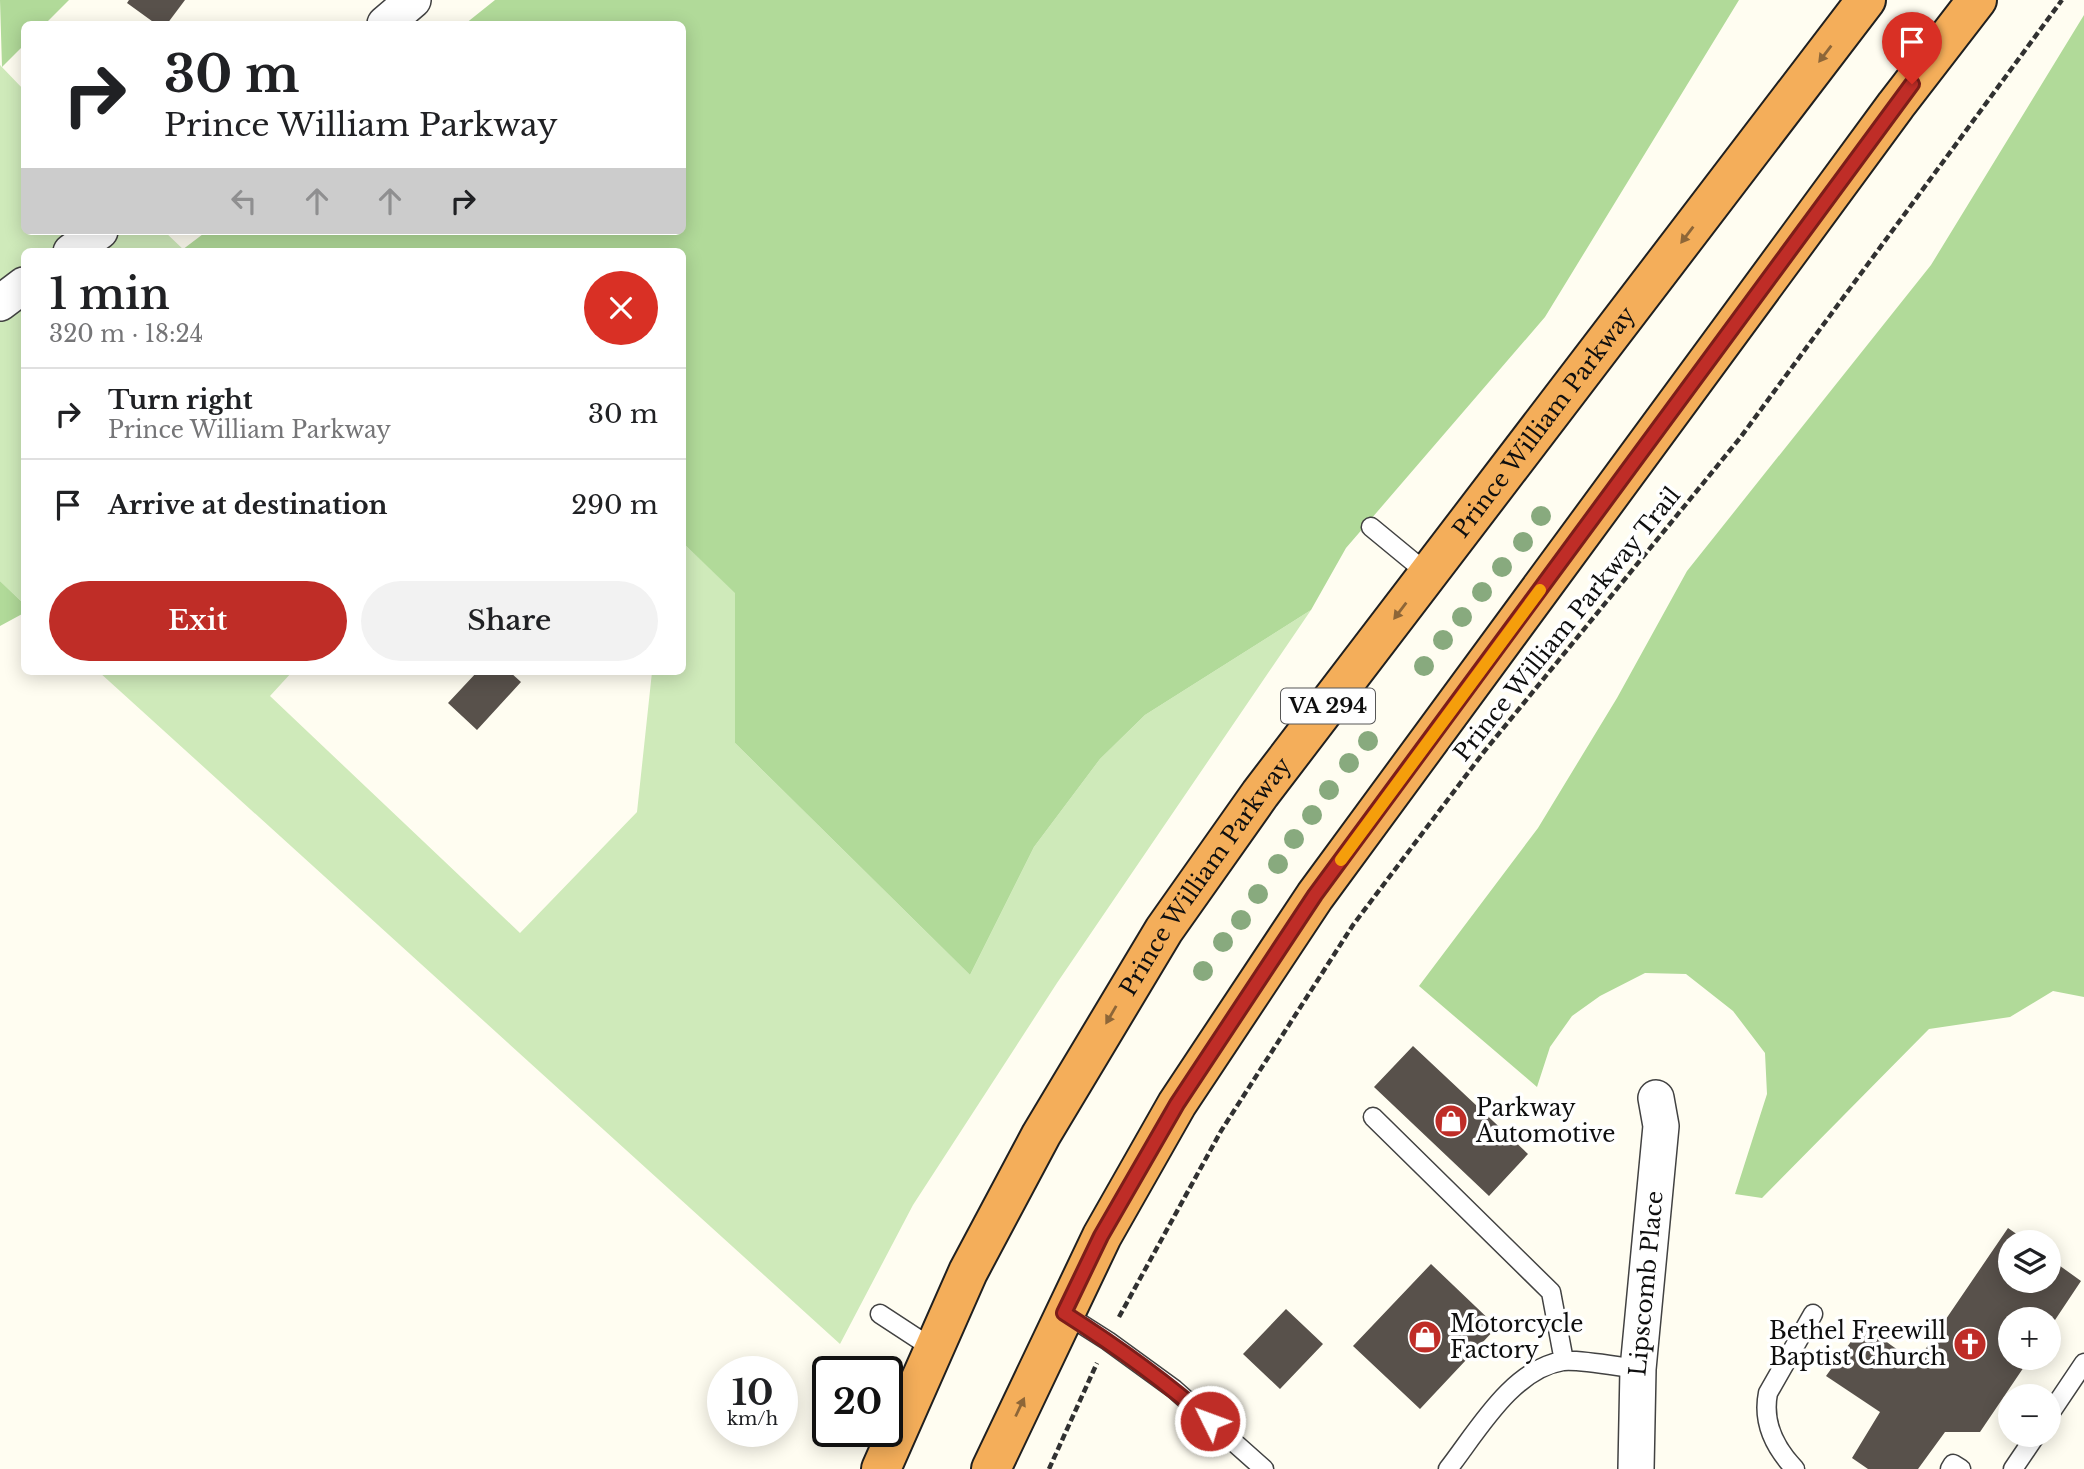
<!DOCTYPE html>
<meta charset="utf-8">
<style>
:root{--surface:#fff;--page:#f2f2f2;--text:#202124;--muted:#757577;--line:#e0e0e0;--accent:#bf2d27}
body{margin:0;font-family:"Libre Baskerville",serif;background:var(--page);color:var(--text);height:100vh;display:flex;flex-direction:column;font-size:26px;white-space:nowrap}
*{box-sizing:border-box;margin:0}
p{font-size:23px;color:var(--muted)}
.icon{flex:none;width:38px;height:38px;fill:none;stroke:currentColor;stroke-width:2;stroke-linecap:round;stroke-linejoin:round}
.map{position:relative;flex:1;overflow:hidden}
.drawer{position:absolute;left:21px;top:248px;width:665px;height:427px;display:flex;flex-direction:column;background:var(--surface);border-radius:10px;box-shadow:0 4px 18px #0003}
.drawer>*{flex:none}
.guide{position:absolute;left:21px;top:21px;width:665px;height:214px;border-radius:10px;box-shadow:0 4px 18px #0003;background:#fff;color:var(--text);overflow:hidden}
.fabs{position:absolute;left:1998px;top:1230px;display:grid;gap:14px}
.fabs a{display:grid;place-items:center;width:63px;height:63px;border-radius:50%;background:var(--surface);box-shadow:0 4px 18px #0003;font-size:35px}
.speed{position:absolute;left:707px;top:1356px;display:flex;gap:14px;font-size:35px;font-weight:700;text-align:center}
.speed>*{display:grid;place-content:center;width:91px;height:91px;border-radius:50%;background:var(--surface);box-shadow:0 4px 18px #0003;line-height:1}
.speed small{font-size:18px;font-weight:400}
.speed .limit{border:4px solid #111;border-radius:10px;background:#fff;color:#111}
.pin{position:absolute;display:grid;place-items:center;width:60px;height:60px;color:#fff;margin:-72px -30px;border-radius:50% 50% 50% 0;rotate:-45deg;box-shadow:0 0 7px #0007}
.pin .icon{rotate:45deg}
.me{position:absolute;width:77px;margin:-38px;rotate:312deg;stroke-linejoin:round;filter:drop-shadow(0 0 5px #0008)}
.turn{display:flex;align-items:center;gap:24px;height:147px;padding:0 28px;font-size:32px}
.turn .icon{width:91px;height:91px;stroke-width:2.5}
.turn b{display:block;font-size:49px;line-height:60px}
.lanes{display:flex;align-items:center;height:66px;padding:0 28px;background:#0003;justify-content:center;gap:35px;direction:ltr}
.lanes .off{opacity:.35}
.round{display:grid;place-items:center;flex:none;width:74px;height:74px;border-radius:37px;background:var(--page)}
.summary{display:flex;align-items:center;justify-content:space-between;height:119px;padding:0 28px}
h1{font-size:42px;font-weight:600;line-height:52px}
.cta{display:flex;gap:14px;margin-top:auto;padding:14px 28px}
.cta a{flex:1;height:80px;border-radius:42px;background:var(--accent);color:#fff;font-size:28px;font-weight:600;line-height:80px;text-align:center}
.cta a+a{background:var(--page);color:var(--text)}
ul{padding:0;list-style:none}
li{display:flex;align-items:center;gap:21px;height:91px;padding:0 28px;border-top:2px solid var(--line)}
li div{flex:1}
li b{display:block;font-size:26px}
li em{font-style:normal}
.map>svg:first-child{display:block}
.green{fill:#cfeaba}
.forest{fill:#b1da99}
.building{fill:#58514b}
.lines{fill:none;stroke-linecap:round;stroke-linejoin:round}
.lane-casing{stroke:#424242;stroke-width:21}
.street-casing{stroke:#424242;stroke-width:38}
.highway-casing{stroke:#202020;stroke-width:42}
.path{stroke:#313131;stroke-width:4.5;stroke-dasharray:7 3.5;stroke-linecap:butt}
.lane{stroke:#fff;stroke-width:18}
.street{stroke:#fff;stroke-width:35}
.highway{stroke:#f4ae5a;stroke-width:38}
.tree{fill:#88aa7e}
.oneway{fill:#8d6638}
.route-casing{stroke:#7c1d19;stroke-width:18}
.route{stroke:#bf2d27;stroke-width:12}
.slow{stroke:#f59e0b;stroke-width:12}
.labels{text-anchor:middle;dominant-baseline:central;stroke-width:7;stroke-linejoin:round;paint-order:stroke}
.shield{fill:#fff;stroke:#575757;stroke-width:2}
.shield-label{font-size:21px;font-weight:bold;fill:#0f0f0f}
.street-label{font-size:23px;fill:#0f0f0f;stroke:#fff}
.poi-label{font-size:23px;fill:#0f0f0f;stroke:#fff;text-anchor:start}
</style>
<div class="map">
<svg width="2084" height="1469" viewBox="0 0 2084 1469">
<rect width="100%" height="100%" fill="#fffdf1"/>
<path class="green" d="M 0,65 L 24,90 L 24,231 L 164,231 L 186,252 L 24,252 L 24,604 L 0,581 Z
M 683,543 L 736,593 L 735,743 L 970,975 L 1034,847 L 1100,759 L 1145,715 L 1311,610 L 1057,983 L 913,1205 L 840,1344 L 99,672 L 292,672 L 270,696 L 520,933 L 637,812 L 652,672 L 682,672 Z"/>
<path class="forest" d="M 0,0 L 69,0 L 45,24 L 24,24 L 24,45 L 2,67 Z
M 495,0 L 1739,0 L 1545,317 L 1346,548 L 1311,610 L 1145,715 L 1100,759 L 1034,847 L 970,975 L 735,743 L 735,593 L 683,543 L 682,252 L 186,252 L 182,250 L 207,231 L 682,231 L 682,24 L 465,24 Z
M 2084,15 L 2084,997 L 2053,991 L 2010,1017 L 1929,1029 L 1762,1198 L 1735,1194 L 1767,1094 L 1765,1053 L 1733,1011 L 1686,974 L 1645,973 L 1600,996 L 1572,1016 L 1550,1047 L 1537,1087 L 1419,986 L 1538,828 L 1617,698 L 1687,571 L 1931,265 Z
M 0,581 L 24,604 L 24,613 L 0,626 Z"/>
<path class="building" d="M 129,0 L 185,0 L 167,24 L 156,24 L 127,3 Z
M 477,672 L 510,672 L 521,682 L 477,730 L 448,703 Z
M 1413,1046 L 1528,1154 L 1489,1196 L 1374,1087 Z
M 2008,1228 L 2028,1242 L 2011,1242 L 2011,1281 L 2049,1281 L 2049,1258 L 2081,1281 L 2049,1329 L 2049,1320 L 2011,1320 L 2011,1358 L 2030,1358 L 1980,1432 L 1945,1432 L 1918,1469 L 1868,1469 L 1852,1458 L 1880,1412 L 1826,1376 L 1863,1325 L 1916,1363 Z
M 1431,1264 L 1497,1327 L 1420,1409 L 1353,1346 Z
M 1286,1309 L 1323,1344 L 1280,1389 L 1243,1354 Z"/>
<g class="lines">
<defs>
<path id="lane" d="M 1371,527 L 1428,574
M 1373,1117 L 1551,1292 L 1564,1361
M 1064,1313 L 1108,1341 L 1174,1389 L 1264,1469
M 880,1314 L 935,1350
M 2049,1415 L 2084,1363
M 1448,1469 C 1477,1432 1512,1369 1563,1361 C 1579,1359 1620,1367 1638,1369
M 1795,1469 C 1775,1448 1762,1423 1768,1393 L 1813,1314
M 1950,1469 L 1953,1464 L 1961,1469
M 2013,1469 L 2036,1435"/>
<g id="street">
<path d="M 385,24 L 413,0"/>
<path d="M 71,252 L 100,231"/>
<path d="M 0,303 L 24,285"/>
<path id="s1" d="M 1636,1469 L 1638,1369 L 1661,1126 L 1656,1098"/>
</g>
<g id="highway">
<path id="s2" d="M 881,1469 L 968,1272 L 1041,1135 L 1164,930 L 1260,794 L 1866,0"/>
<path d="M 991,1469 L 1102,1236 L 1177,1104 L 1315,896 L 1896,105 L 1977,0"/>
</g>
</defs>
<use href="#lane" class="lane-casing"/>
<use href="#street" class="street-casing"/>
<use href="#highway" class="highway-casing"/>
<path class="path" d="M 1119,1317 L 1221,1131 L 1353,925 L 1483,753 L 1740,438 L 2062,0
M 1049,1469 L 1097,1363"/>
<use href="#lane" class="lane"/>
<use href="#street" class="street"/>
<use href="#highway" class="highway"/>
</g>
<g class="tree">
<circle cx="1541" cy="516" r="10"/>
<circle cx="1523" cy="542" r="10"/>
<circle cx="1502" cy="567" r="10"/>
<circle cx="1482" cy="592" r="10"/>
<circle cx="1462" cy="617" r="10"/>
<circle cx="1443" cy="640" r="10"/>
<circle cx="1424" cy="666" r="10"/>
<circle cx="1368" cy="741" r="10"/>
<circle cx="1349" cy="763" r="10"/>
<circle cx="1329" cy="790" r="10"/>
<circle cx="1312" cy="815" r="10"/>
<circle cx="1294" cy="839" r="10"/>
<circle cx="1278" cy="864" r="10"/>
<circle cx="1258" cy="894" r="10"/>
<circle cx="1241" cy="920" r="10"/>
<circle cx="1223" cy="942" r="10"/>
<circle cx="1203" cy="971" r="10"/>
</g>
<defs><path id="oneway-solid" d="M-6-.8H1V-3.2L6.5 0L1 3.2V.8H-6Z" transform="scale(1.75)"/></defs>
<g class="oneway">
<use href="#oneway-solid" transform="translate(1825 54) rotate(127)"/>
<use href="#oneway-solid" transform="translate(1687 235) rotate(127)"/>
<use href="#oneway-solid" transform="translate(1400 611) rotate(127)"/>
<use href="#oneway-solid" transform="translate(1111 1015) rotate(120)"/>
<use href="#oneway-solid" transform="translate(1020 1407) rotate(-65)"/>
</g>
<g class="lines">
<defs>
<path id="route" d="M 1210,1421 C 1165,1381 1116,1346 1064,1313 L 1101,1236 L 1177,1104 L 1315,895 L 1912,84"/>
</defs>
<use href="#route" class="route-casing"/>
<use href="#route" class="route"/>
<path class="slow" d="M 1341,860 L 1540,590"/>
</g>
<defs>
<symbol id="shop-disc" viewBox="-11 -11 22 22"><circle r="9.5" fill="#bf2d27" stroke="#fff"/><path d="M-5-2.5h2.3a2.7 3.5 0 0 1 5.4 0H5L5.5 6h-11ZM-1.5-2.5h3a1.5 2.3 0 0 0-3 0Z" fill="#fff"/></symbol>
<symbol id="church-disc" viewBox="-11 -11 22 22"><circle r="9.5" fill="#bf2d27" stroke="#fff"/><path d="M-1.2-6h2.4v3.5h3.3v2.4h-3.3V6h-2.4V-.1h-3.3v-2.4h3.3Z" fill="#fff"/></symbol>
</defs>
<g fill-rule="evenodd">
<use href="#shop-disc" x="1432" y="1102" width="38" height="38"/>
<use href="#shop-disc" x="1406" y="1318" width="38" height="38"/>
<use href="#church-disc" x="1951" y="1325" width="38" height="38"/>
</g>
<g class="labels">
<rect class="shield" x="1281" y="688.5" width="94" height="35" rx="5"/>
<g class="shield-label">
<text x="1328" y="706">VA 294</text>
</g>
<g class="street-label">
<text stroke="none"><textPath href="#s2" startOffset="1244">Prince William Parkway</textPath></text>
<text transform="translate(1567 624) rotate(-51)">Prince William Parkway Trail</text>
<text stroke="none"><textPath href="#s2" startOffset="677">Prince William Parkway</textPath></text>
<text stroke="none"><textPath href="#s1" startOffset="186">Lipscomb Place</textPath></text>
</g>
<g class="poi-label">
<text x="1476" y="1108">Parkway<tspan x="1476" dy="26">Automotive</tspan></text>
<text x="1450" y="1324">Motorcycle<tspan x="1450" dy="26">Factory</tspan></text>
<text x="1946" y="1331" text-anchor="end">Bethel Freewill<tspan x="1946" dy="26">Baptist Church</tspan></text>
</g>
</g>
</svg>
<div class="fabs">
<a><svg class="icon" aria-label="layers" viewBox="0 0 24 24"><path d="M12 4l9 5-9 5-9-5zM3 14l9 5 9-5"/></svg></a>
<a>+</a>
<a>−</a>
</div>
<div class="speed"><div>10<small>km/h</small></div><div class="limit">20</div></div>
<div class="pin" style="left:1912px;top:84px;background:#d93025"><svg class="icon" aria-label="arrive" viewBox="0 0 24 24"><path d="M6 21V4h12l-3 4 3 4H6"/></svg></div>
<svg class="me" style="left:1210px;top:1421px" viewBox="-20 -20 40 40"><circle r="17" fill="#bf2d27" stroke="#fff" stroke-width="3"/><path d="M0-11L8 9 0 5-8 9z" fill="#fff"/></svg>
<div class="guide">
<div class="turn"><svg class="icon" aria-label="right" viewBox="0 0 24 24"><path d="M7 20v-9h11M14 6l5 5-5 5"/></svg><div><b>30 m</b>Prince William Parkway</div></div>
<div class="lanes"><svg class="icon off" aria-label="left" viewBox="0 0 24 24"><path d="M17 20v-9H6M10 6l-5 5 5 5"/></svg><svg class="icon off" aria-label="ahead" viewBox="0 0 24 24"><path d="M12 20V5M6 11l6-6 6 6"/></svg><svg class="icon off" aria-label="ahead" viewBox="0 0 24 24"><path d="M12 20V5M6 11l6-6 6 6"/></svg><svg class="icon" aria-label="right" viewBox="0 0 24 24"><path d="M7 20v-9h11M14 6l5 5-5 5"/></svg></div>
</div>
<section class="drawer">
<div class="summary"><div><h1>1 min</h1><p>320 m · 18:24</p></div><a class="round" style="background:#d93025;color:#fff"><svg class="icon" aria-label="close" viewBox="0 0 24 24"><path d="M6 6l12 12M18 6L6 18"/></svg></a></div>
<ul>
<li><svg class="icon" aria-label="right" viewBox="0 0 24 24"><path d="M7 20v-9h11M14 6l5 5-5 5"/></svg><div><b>Turn right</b><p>Prince William Parkway</p></div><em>30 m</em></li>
<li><svg class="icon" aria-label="arrive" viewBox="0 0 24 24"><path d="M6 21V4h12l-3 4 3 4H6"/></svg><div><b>Arrive at destination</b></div><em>290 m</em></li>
</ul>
<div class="cta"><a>Exit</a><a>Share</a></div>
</section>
</div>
